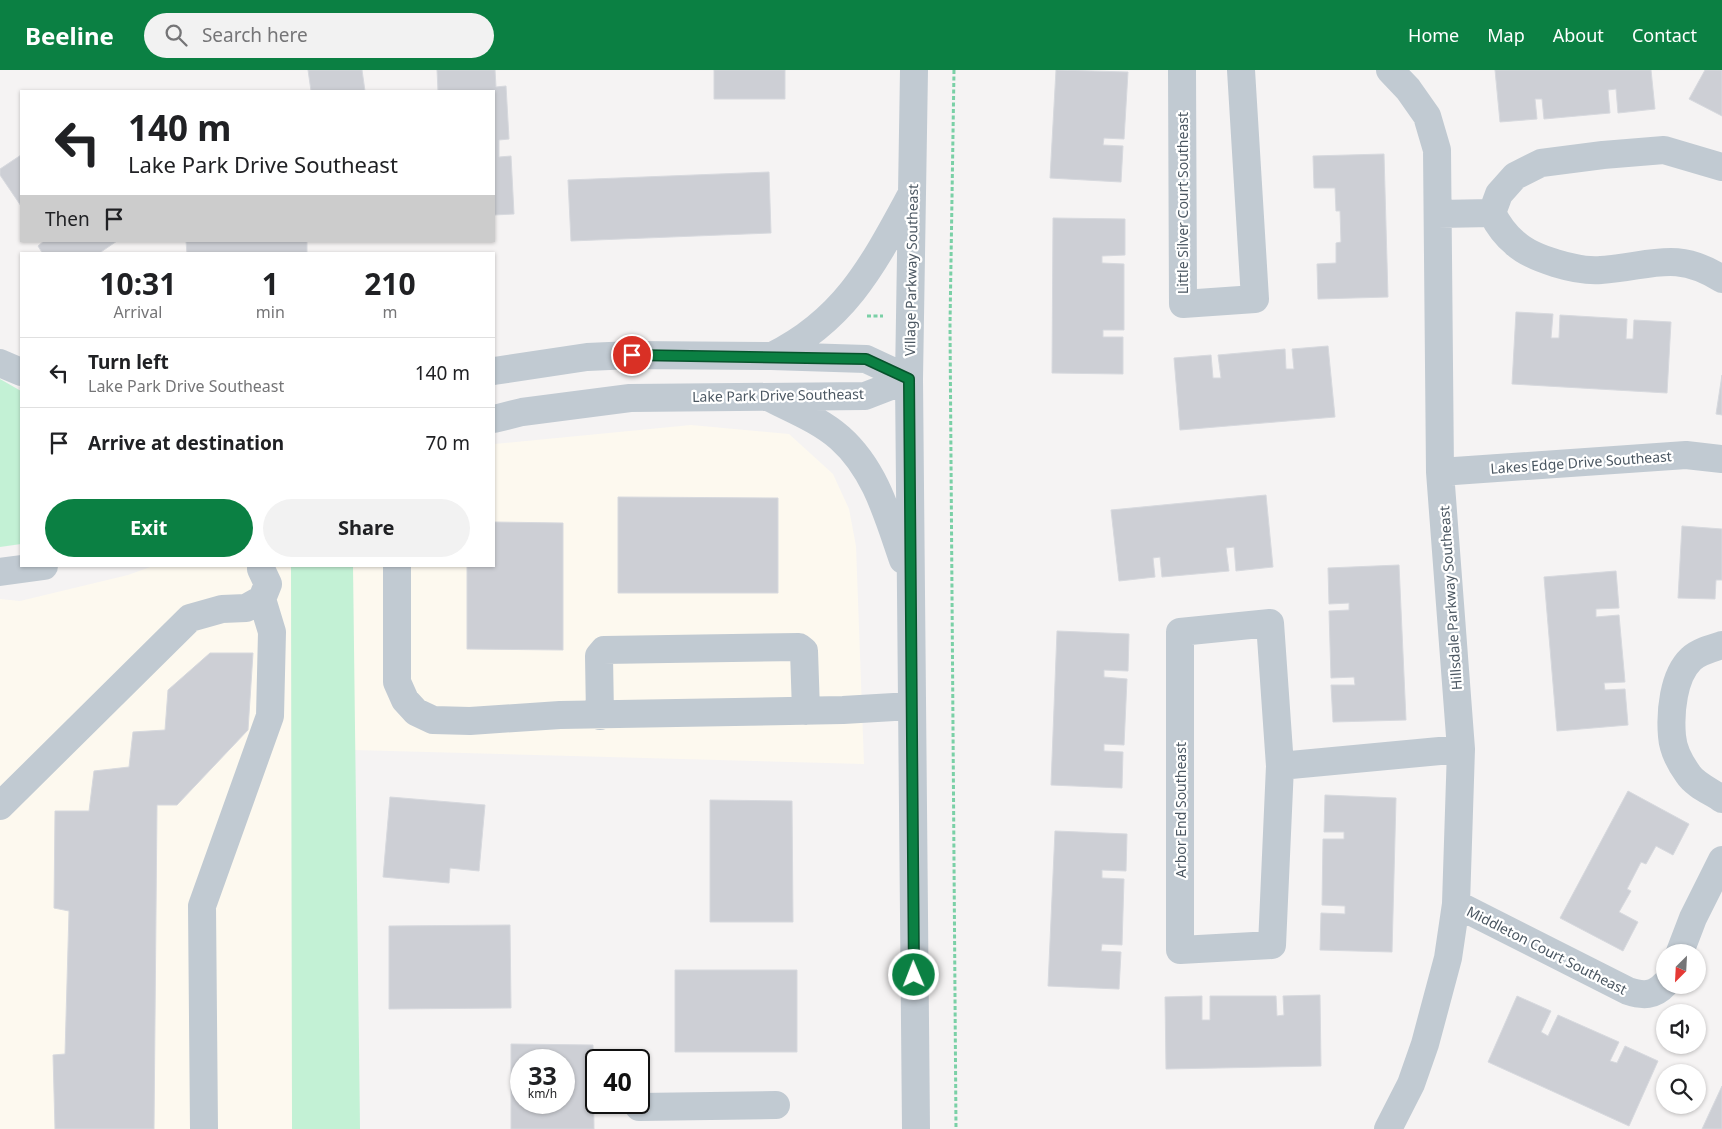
<!DOCTYPE html>
<style>
:root{--surface:#fff;--page:#f2f2f2;--text:#202124;--muted:#757577;--line:#e0e0e0;--accent:#0b8043}
body{margin:0;font-family:"Noto Sans",sans-serif;background:var(--page);color:var(--text);height:100vh;display:flex;flex-direction:column;font-size:19px;white-space:nowrap}
*{box-sizing:border-box;margin:0}
p{font-size:16px;color:var(--muted)}
.icon{flex:none;width:28px;height:28px;fill:none;stroke:currentColor;stroke-width:2;stroke-linecap:round;stroke-linejoin:round}
.map{position:relative;flex:1;overflow:hidden}
.details{position:absolute;left:20px;top:182px;width:475px;height:315px;display:flex;flex-direction:column;background:var(--surface);border-radius:0px;box-shadow:0 1px 4px #0004}
.details>*{flex:none}
.guide{position:absolute;left:20px;top:20px;width:475px;height:152px;border-radius:0px;box-shadow:0 1px 4px #0004;background:#fff;color:var(--text);overflow:hidden}
.needle{width:32px;rotate:204deg}
.tools{position:absolute;left:1656px;top:874px;display:grid;gap:10px}
.tools a{display:grid;place-items:center;width:50px;height:50px;border-radius:50%;background:var(--surface);box-shadow:0 1px 4px #0004;font-size:25px}
.speed{position:absolute;left:510px;top:979px;display:flex;gap:10px;font-size:25px;font-weight:700;text-align:center}
.speed>*{display:grid;place-content:center;width:65px;height:65px;border-radius:50%;background:var(--surface);box-shadow:0 1px 4px #0004;line-height:1}
.speed small{font-size:12px;font-weight:400}
.speed .limit{border:2px solid #111;border-radius:8px;background:#fff;color:#111}
.pin{position:absolute;display:grid;place-items:center;width:42px;height:42px;color:#fff;margin:-21px;border:2px solid #fff;border-radius:50%;box-shadow:0 1px 5px #0007}
.me{position:absolute;width:55px;margin:-28px;rotate:359deg;stroke-linejoin:round;filter:drop-shadow(0 0 4px #0008)}
.turn{display:flex;align-items:center;gap:18px;height:105px;padding:0 25px;font-size:22px}
.turn .icon{width:65px;height:65px;stroke-width:2.5}
.turn b{display:block;font-size:35px;line-height:42px}
.then{display:flex;align-items:center;height:48px;padding:0 25px;background:#0003;gap:10px;font-size:19px}
.eta{display:flex;justify-content:space-evenly;align-items:center;height:85px;text-align:center}
.eta b{font-size:30px;font-weight:700;line-height:35px}
.cta{display:flex;gap:10px;margin-top:auto;padding:10px 25px}
.cta a{flex:1;height:58px;border-radius:30px;background:var(--accent);color:#fff;font-size:20px;font-weight:700;line-height:58px;text-align:center}
.cta a+a{background:var(--page);color:var(--text)}
ul{padding:0;list-style:none}
li{display:flex;align-items:center;gap:15px;height:70px;padding:0 25px;border-top:1px solid var(--line)}
li div{flex:1}
li b{display:block;font-size:19px}
li em{font-style:normal}
header{display:flex;align-items:center;gap:30px;box-sizing:border-box;height:70px;padding:0 25px;background:var(--accent);color:#fff}
header strong{font-size:24px}
nav{display:flex;gap:28px;margin-inline-start:auto;font-size:18px}
.search{width:350px;height:45px;background:var(--page);display:flex;align-items:center;gap:12px;box-sizing:border-box;padding:0 18px;border-radius:28px;color:var(--muted);font-size:19px}
.map>svg:first-child{display:block}
.commercial{fill:#fdf9ef}
.green{fill:#c3f1d5}
.building{fill:#cdcfd5;stroke:#d7d9de;fill-rule:evenodd}
.lines{fill:none;stroke-linecap:round;stroke-linejoin:round}
.path{stroke:#7ad0a6;stroke-width:3;stroke-dasharray:4 2.5;stroke-linecap:butt}
.minor{stroke:#c1cad2;stroke-width:28}
.route-casing{stroke:#07532c;stroke-width:12}
.route{stroke:#0b8043;stroke-width:9}
.labels{text-anchor:middle;dominant-baseline:central;stroke-width:4.5;stroke-linejoin:round;paint-order:stroke}
.street-label{font-size:14px;fill:#4a5661;stroke:#fff}
</style>
<header>
<strong>Beeline</strong>
<div class="search"><svg class="icon" aria-label="search" viewBox="0 0 24 24"><circle cx="10" cy="10" r="6"/><path d="M15 15l6 6"/></svg>Search here</div>
<nav><a>Home</a><a>Map</a><a>About</a><a>Contact</a></nav>
</header>
<div class="map">
<svg width="1722" height="1059" viewBox="0 0 1722 1059">
<rect width="100%" height="100%" fill="#f5f3f3"/>
<path class="commercial" d="M 691,355 L 789,364 L 833,404 L 849,439 L 856,476 L 864,694 L 354,680 L 353,496 L 494,496 L 494,374 Z
M 153,496 L 291,496 L 292,1059 L 0,1059 L 0,529 L 20,531 L 128,505 Z"/>
<path class="green" d="M 0,309 L 21,321 L 21,474 L 0,477 Z
M 291,496 L 353,496 L 360,1059 L 292,1059 Z"/>
<path class="building" d="M 308,0 L 362,0 L 365,21 L 311,21 Z
M 437,0 L 495,0 L 496,17 L 506,16 L 509,69 L 499,70 L 499,87 L 511,86 L 514,144 L 494,145 L 494,21 L 438,21 Z
M 714,0 L 785,0 L 785,29 L 714,29 Z
M 1056,0 L 1128,2 L 1124,69 L 1104,68 L 1103,75 L 1123,76 L 1121,112 L 1050,108 Z
M 1495,0 L 1651,0 L 1655,39 L 1618,43 L 1616,19 L 1608,20 L 1610,43 L 1544,49 L 1542,29 L 1535,29 L 1537,49 L 1500,52 Z
M 1705,0 L 1722,0 L 1722,46 L 1689,29 Z
M 1384,84 L 1388,227 L 1318,229 L 1317,194 L 1336,193 L 1336,173 L 1341,172 L 1340,141 L 1336,141 L 1335,118 L 1314,118 L 1313,86 Z
M 21,85 L 21,136 L 0,105 L 0,99 Z
M 769,102 L 771,163 L 571,171 L 568,110 Z
M 1053,148 L 1125,149 L 1125,185 L 1102,186 L 1102,193 L 1124,194 L 1124,260 L 1103,260 L 1103,267 L 1123,267 L 1123,304 L 1052,303 Z
M 44,171 L 117,171 L 98,184 L 43,184 L 38,176 Z
M 186,171 L 307,171 L 307,184 L 187,184 Z
M 1516,242 L 1553,244 L 1551,268 L 1559,268 L 1560,245 L 1627,249 L 1626,269 L 1633,269 L 1634,250 L 1671,252 L 1667,323 L 1512,314 Z
M 1328,276 L 1335,347 L 1180,360 L 1174,288 L 1211,285 L 1213,308 L 1221,308 L 1218,285 L 1285,279 L 1286,299 L 1294,299 L 1292,279 Z
M 1722,305 L 1722,345 L 1716,344 Z
M 1266,425 L 1273,497 L 1236,501 L 1234,477 L 1226,478 L 1229,501 L 1162,507 L 1160,487 L 1153,488 L 1155,507 L 1119,511 L 1111,440 Z
M 618,427 L 778,428 L 778,523 L 618,523 Z
M 494,452 L 563,453 L 563,580 L 467,579 L 467,496 L 494,496 Z
M 1682,456 L 1722,459 L 1722,510 L 1716,510 L 1715,529 L 1678,528 Z
M 1399,495 L 1406,650 L 1333,652 L 1331,615 L 1355,615 L 1354,607 L 1331,608 L 1329,541 L 1349,540 L 1349,533 L 1329,534 L 1328,498 Z
M 1616,501 L 1619,538 L 1596,539 L 1596,547 L 1619,545 L 1625,612 L 1604,613 L 1605,620 L 1625,619 L 1628,655 L 1557,661 L 1544,507 Z
M 1057,561 L 1129,564 L 1128,601 L 1104,600 L 1104,607 L 1127,609 L 1124,675 L 1104,674 L 1104,681 L 1123,682 L 1122,718 L 1051,715 Z
M 210,583 L 253,583 L 248,660 L 177,735 L 157,735 L 154,1059 L 55,1059 L 53,985 L 65,984 L 69,841 L 54,838 L 55,741 L 89,741 L 94,701 L 129,697 L 133,662 L 165,660 L 168,620 Z
M 1628,721 L 1689,754 L 1673,785 L 1656,776 L 1646,794 L 1641,792 L 1627,819 L 1631,821 L 1619,842 L 1638,852 L 1623,881 L 1560,848 Z
M 1325,725 L 1396,728 L 1392,882 L 1320,880 L 1321,843 L 1345,844 L 1345,836 L 1322,835 L 1323,769 L 1344,769 L 1344,762 L 1324,762 Z
M 390,727 L 485,735 L 479,801 L 450,798 L 449,813 L 383,807 Z
M 710,730 L 792,731 L 793,852 L 710,852 Z
M 1055,761 L 1127,764 L 1126,801 L 1102,800 L 1102,808 L 1124,809 L 1122,875 L 1102,874 L 1101,881 L 1121,882 L 1119,919 L 1048,916 Z
M 510,855 L 511,938 L 389,939 L 389,856 Z
M 675,900 L 797,900 L 797,982 L 675,982 Z
M 1320,925 L 1321,996 L 1166,999 L 1165,927 L 1202,926 L 1202,950 L 1210,950 L 1210,926 L 1276,926 L 1277,946 L 1284,945 L 1283,926 Z
M 1517,926 L 1551,941 L 1541,962 L 1548,966 L 1558,945 L 1619,972 L 1610,991 L 1617,993 L 1625,976 L 1658,991 L 1629,1056 L 1488,992 Z
M 511,974 L 593,975 L 594,1059 L 511,1059 ZM 521,990 L 564,990 L 564,1032 L 521,1032 Z
M 1722,1016 L 1722,1059 L 1702,1059 Z"/>
<g class="lines">
<path class="path" d="M 954,0 L 950,255 L 956,1059
M 867,246 L 883,246"/>
<path class="minor" d="M 914,0 L 909,309 L 916,1059
M 1182,0 L 1183,234 L 1255,229 L 1241,0
M 1722,97 L 1664,80 L 1603,85 L 1541,93 L 1515,106 L 1499,124 L 1492,143 C 1498,155 1504,164 1515,173 C 1532,189 1578,202 1601,200 C 1650,197 1675,179 1722,209
M 1438,144 L 1492,143
M 772,286 C 845,250 873,195 910,127
M 0,293 L 21,302
M 494,301 L 587,287 L 632,285 L 771,286 L 866,289 L 909,309
M 770,328 C 794,340 821,351 840,368 C 876,400 888,447 903,490
M 494,349 L 522,342 L 630,328 L 865,326 L 909,309
M 1440,402 L 1686,385 L 1722,389
M 397,496 L 397,612 L 405,630 L 416,642 L 433,650 L 470,651 L 560,645 L 843,640 L 911,636
M 0,502 L 44,496
M 1722,575 C 1712,578 1698,582 1691,589 C 1673,606 1670,643 1672,666 C 1673,680 1680,693 1688,704 C 1695,715 1712,722 1722,729
M 600,646 L 599,586 L 604,580 L 799,577 L 804,581 L 806,641
M 1280,696 L 1270,553 L 1180,562 L 1180,880 L 1272,875 L 1280,696 L 1461,679
M 0,736 L 190,548 L 222,539 L 246,538 L 262,529 L 268,514 L 261,499
M 1456,834 L 1628,921 C 1643,926 1654,926 1665,914
M 1680,882 L 1693,848 L 1722,790
M 639,1037 L 776,1035
M 204,1059 L 202,836 L 270,646 L 272,562 L 262,529
M 1388,1059 L 1411,1014 L 1425,974 L 1448,888 L 1456,834 L 1461,679 L 1440,402 L 1437,80 L 1427,46 L 1408,19 L 1390,0"/>
</g>
<g class="lines">
<defs>
<path id="route" d="M 632,285 L 866,289 L 909,309 L 914,905"/>
</defs>
<use href="#route" class="route-casing"/>
<use href="#route" class="route"/>
</g>
<g class="labels">
<g class="street-label">
<text transform="translate(1182 133) rotate(-90)">Little Silver Court Southeast</text>
<text transform="translate(911 200) rotate(-89)">Village Parkway Southeast</text>
<text transform="translate(778 325) rotate(-1)">Lake Park Drive Southeast</text>
<text transform="translate(1581 392) rotate(-4)">Lakes Edge Drive Southeast</text>
<text transform="translate(1450 528) rotate(-94)">Hillsdale Parkway Southeast</text>
<text transform="translate(1180 740) rotate(-90)">Arbor End Southeast</text>
<text transform="translate(1547 880) rotate(27)">Middleton Court Southeast</text>
</g>
</g>
</svg>
<div class="tools">
<a><svg class="needle" viewBox="-14 -14 28 28"><path d="M0-13l5 13h-10z" fill="#e53935"/><path d="M0 13l5-13h-10z" fill="#757577"/></svg></a>
<a><svg class="icon" aria-label="sound" viewBox="0 0 24 24"><path d="M4 9h4l5-4v14l-5-4H4zM17 9q2 3 0 6"/></svg></a>
<a><svg class="icon" aria-label="search" viewBox="0 0 24 24"><circle cx="10" cy="10" r="6"/><path d="M15 15l6 6"/></svg></a>
</div>
<div class="speed"><div>33<small>km/h</small></div><div class="limit">40</div></div>
<div class="pin" style="left:632px;top:285px;background:#d93025"><svg class="icon" aria-label="arrive" viewBox="0 0 24 24"><path d="M6 21V4h12l-3 4 3 4H6"/></svg></div>
<svg class="me" style="left:914px;top:905px" viewBox="-20 -20 40 40"><circle r="17" fill="#0b8043" stroke="#fff" stroke-width="3"/><path d="M0-11L8 9 0 5-8 9z" fill="#fff"/></svg>
<div class="guide">
<div class="turn"><svg class="icon" aria-label="left" viewBox="0 0 24 24"><path d="M17 20v-9H6M10 6l-5 5 5 5"/></svg><div><b>140 m</b>Lake Park Drive Southeast</div></div>
<div class="then">Then<svg class="icon" aria-label="arrive" viewBox="0 0 24 24"><path d="M6 21V4h12l-3 4 3 4H6"/></svg></div>
</div>
<section class="details">
<div class="eta">
<div><b>10:31</b><p>Arrival</p></div>
<div><b>1</b><p>min</p></div>
<div><b>210</b><p>m</p></div>
</div>
<ul>
<li><svg class="icon" aria-label="left" viewBox="0 0 24 24"><path d="M17 20v-9H6M10 6l-5 5 5 5"/></svg><div><b>Turn left</b><p>Lake Park Drive Southeast</p></div><em>140 m</em></li>
<li><svg class="icon" aria-label="arrive" viewBox="0 0 24 24"><path d="M6 21V4h12l-3 4 3 4H6"/></svg><div><b>Arrive at destination</b></div><em>70 m</em></li>
</ul>
<div class="cta"><a>Exit</a><a>Share</a></div>
</section>
</div>
